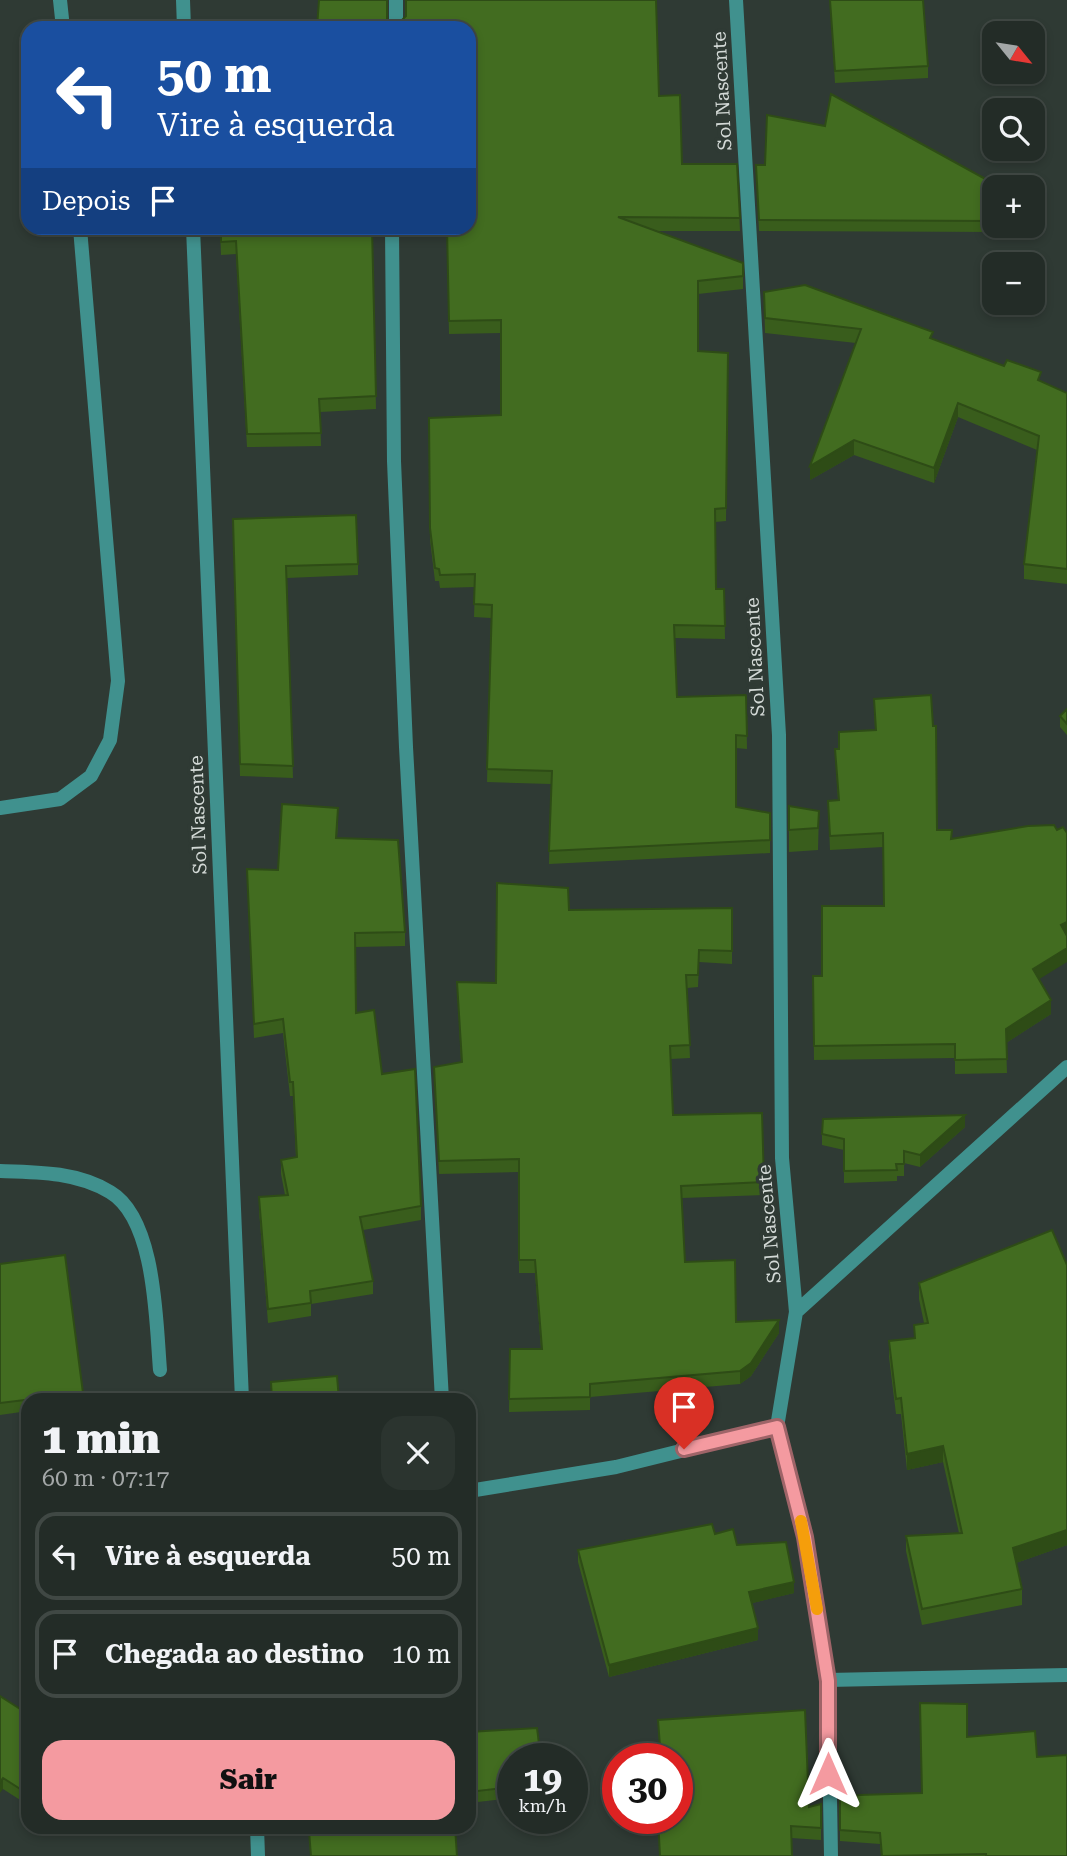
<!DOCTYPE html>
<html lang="pt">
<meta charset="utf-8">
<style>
:root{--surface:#232c27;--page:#2b342f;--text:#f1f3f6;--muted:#a3a7a7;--line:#404844;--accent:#f49aa0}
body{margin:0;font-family:"Roboto Serif",serif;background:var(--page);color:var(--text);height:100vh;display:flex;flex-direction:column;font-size:26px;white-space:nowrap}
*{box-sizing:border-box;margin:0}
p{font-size:23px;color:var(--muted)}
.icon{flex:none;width:38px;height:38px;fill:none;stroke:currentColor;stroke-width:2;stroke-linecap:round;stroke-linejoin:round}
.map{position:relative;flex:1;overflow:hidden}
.sheet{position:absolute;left:21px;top:1393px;width:455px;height:441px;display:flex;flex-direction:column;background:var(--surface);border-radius:21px;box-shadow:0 4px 10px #0003,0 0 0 2px var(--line)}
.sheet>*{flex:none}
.guide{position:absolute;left:21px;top:21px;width:455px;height:214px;border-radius:21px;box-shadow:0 4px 10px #0003,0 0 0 2px var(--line);background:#1a4fa0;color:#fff;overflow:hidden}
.needle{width:46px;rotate:120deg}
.fabs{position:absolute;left:982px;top:21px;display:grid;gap:14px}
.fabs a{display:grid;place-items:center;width:63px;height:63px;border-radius:14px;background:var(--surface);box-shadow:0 4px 10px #0003,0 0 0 2px var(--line);font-size:35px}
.speed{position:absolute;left:497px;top:1743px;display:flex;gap:14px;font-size:35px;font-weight:700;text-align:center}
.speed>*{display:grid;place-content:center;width:91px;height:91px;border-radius:50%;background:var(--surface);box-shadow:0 4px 10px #0003,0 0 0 2px var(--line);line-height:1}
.speed small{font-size:18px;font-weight:400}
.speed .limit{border:10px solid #d22;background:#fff;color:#111}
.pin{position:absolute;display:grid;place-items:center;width:60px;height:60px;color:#fff;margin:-72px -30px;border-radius:50% 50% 50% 0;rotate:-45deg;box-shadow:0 0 7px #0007}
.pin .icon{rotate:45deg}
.me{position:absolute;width:77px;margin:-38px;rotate:0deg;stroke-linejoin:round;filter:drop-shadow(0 0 5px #0008)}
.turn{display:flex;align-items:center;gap:24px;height:147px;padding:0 21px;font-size:32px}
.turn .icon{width:91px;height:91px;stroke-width:2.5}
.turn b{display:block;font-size:49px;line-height:60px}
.then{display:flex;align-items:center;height:66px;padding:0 21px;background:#0003;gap:14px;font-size:26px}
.round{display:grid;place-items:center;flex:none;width:74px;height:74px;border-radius:21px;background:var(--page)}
.summary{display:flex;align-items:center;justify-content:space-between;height:119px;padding:0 21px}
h1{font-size:42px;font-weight:800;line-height:52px}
.primary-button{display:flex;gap:14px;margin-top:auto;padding:14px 21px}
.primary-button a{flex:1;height:80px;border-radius:21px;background:var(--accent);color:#111;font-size:28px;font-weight:800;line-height:80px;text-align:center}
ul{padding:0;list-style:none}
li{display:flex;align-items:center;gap:21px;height:88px;margin:0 14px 10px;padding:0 7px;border:4px solid var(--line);border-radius:21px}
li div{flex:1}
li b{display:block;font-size:26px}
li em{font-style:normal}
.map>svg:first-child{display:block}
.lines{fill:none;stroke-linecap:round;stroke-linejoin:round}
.service{stroke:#40918e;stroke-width:14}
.minor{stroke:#40918e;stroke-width:14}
.wall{fill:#395d1c}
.shaded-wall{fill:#2e4c16}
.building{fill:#426c20;stroke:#2e4c16;stroke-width:2}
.route-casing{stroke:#9f6468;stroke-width:18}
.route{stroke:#f49aa0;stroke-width:12}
.slow{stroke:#f59e0b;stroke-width:12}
.labels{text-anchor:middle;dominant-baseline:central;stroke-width:7;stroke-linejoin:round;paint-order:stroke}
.street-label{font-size:19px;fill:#d3d9d6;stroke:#2f3a34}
</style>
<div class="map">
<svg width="1067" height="1856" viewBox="0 0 1067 1856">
<rect width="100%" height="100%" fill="#2f3a34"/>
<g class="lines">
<path class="service" d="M 60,0 L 63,28
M 0,808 L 60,799 L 91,776 L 110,740 L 118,681 L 80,228
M 0,1171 C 38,1172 77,1172 110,1192 C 156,1219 156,1323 160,1370"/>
<path class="minor" d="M 183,0 L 184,28
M 736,0 L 779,735 L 782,1158 L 796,1312 L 777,1427 L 805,1537 L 828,1680 L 831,1856
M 396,28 L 396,0
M 193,228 L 242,1400
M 392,228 L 394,461 L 406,747 L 442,1400
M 796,1312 L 1067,1067
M 469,1491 L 616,1467 L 777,1427
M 828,1680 L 1067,1675
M 257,1827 L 258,1856"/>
</g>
<path class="wall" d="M 319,0 L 387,0 L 387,19 L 397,25 L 406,16 L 406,0 L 656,0 L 659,96 L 680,95 L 682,164 L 737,164 L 740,231 L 654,231 L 743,263 L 743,289 L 698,294 L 698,351 L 728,353 L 726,521 L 715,522 L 716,589 L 724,589 L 725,639 L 675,638 L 677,697 L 746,695 L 747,749 L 736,748 L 736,807 L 770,813 L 770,853 L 549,864 L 551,784 L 487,782 L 491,618 L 474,617 L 475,587 L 440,588 L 439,581 L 435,581 L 430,540 L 429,418 L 501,415 L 501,333 L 449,334 L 447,228 L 469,228 L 469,28 L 317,28 Z
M 830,0 L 928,66 L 928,78 L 835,83 Z
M 756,165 L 994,187 L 994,226 L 1002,226 L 998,232 L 759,231 Z
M 220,228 L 372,228 L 376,409 L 320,412 L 321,446 L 247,447 L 236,254 L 221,255 Z
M 764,292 L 933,339 L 1067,393 L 1067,584 L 1024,579 L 1024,564 L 1037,450 L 958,417 L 934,483 L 854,455 L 810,480 L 856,343 L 765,333 Z
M 233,519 L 358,564 L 358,575 L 287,578 L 293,778 L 240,776 Z
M 874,699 L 937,830 L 952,839 L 1039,979 L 1051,1014 L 1006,1043 L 1007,1073 L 955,1074 L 955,1058 L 814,1060 L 813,976 L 822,976 L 884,906 L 883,847 L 830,850 L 828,801 L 838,800 L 835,749 L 839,749 L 839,732 L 875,730 Z
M 1067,709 L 1067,735 L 1060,727 L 1060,716 Z
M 789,806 L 819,811 L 818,850 L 789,852 Z
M 338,822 L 337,838 L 405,932 L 405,946 L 355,947 L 356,1013 L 382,1074 L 421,1206 L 421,1220 L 363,1230 L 373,1281 L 373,1294 L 311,1304 L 311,1316 L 268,1323 L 259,1210 L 259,1197 L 285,1195 L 281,1174 L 281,1160 L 296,1157 L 293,1096 L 290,1096 L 283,1033 L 254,1038 L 247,869 L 278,870 Z
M 732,908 L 732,964 L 699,962 L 698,987 L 687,988 L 690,1058 L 670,1059 L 673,1115 L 762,1113 L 764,1195 L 682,1198 L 685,1262 L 736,1322 L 779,1333 L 751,1376 L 740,1384 L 590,1397 L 590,1410 L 509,1412 L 510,1349 L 541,1349 L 535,1273 L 519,1273 L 519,1172 L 439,1174 L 434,1067 L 461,1062 L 457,982 L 496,983 L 569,910 Z
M 965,1127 L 920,1167 L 904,1163 L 904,1176 L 897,1176 L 897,1181 L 844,1183 L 844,1150 L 822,1145 L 822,1134 Z
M 0,1264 L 83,1393 L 83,1400 L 28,1400 L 28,1411 L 0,1415 Z
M 1067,1265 L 1067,1545 L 1016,1563 L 1022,1589 L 1022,1605 L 922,1625 L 906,1551 L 906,1536 L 959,1533 L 943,1462 L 907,1470 L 901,1414 L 896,1414 L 889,1357 L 889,1341 L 914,1338 L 914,1325 L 924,1323 L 919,1299 L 919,1283 Z
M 715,1534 L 737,1545 L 794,1593 L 752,1603 L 758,1640 L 609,1677 L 578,1562 L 578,1550 Z
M 0,1696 L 28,1714 L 28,1805 L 3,1789 Z
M 658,1720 L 809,1807 L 821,1804 L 821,1840 L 791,1838 L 677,1759 L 660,1759 Z
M 469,1732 L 513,1759 L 513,1798 L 469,1803 Z
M 967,1737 L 1037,1757 L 1067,1856 L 881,1856 L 880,1844 L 840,1841 L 840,1800 L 922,1793 Z"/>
<path class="shaded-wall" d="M 958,403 L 958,417 L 934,483 L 934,468 Z
M 854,440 L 854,455 L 810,480 L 810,466 Z
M 1067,922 L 1067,936 L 1061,925 Z
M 1067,948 L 1067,962 L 1033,983 L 1033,969 Z
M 1051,1000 L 1051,1014 L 1006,1043 L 1006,1029 Z
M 965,1115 L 965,1127 L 920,1167 L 920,1155 Z
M 779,1320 L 779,1333 L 751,1376 L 740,1384 L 740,1371 Z
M 943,1446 L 943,1462 L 907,1470 L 907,1454 Z
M 1067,1530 L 1067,1545 L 1013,1564 L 1013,1548 Z
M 794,1582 L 794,1593 L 749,1604 L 749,1592 Z
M 758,1628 L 758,1640 L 609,1677 L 609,1665 Z
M 3,1778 L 3,1789 L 0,1793 L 0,1782 Z"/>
<path class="building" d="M 319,0 L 387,0 L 387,19 L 397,25 L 406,16 L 406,0 L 656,0 L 659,96 L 680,95 L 682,164 L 737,164 L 740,218 L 618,217 L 743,263 L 743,276 L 698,281 L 698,351 L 728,353 L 726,508 L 715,509 L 716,589 L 724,589 L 725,626 L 674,625 L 677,697 L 746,695 L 747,736 L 736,735 L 736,807 L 770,813 L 770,840 L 549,851 L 552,771 L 487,769 L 492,605 L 474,604 L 475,574 L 440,575 L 439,569 L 435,568 L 430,528 L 429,418 L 501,415 L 501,320 L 449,321 L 447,228 L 469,228 L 469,28 L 317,28 Z
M 830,0 L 923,0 L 928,66 L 835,71 Z
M 831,94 L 1000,187 L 994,187 L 994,221 L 759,220 L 756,165 L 765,165 L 767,115 L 825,126 Z
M 221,228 L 372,228 L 376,396 L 319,399 L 321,433 L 247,434 L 236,241 L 221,242 Z
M 805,285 L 933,332 L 930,338 L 1004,366 L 1007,360 L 1041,372 L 1038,380 L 1067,393 L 1067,569 L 1024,564 L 1039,436 L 958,403 L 934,468 L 854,440 L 810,466 L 861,329 L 765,318 L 764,292 Z
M 356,515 L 358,564 L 286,566 L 293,766 L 240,764 L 233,519 Z
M 931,695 L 933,726 L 936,726 L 937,830 L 952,830 L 951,839 L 1028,826 L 1054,825 L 1057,830 L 1063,827 L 1067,833 L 1067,922 L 1061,925 L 1067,936 L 1067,948 L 1033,969 L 1051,1000 L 1006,1029 L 1007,1059 L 955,1060 L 955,1044 L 814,1046 L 813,976 L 822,976 L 822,906 L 884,906 L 883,833 L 830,836 L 828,801 L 839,800 L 835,749 L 839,749 L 839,732 L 876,730 L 874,699 Z
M 1067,709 L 1067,724 L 1060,716 Z
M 282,804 L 338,808 L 336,838 L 398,840 L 405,932 L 355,933 L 356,1013 L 374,1010 L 382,1074 L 415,1069 L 421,1206 L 360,1217 L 373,1281 L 310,1291 L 311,1303 L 268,1309 L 259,1197 L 288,1195 L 281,1160 L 297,1157 L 293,1082 L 290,1082 L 283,1019 L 254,1024 L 247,869 L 278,870 Z
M 789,806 L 819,811 L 818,828 L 789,830 Z
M 497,883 L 568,888 L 569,910 L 732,908 L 732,951 L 699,950 L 698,975 L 686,975 L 690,1045 L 670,1046 L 673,1115 L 762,1113 L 764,1182 L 681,1186 L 685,1262 L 735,1260 L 736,1322 L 779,1320 L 751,1363 L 740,1371 L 590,1384 L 590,1397 L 509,1399 L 510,1349 L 542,1349 L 535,1260 L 519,1260 L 519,1159 L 439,1161 L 434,1067 L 462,1062 L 457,982 L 496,983 Z
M 965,1115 L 920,1155 L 904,1151 L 904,1164 L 896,1164 L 897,1170 L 844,1171 L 844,1139 L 822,1134 L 823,1119 Z
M 1052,1230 L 1067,1265 L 1067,1530 L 1013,1548 L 1022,1589 L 922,1609 L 906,1536 L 962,1533 L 943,1446 L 907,1454 L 901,1398 L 896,1399 L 889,1341 L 915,1338 L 914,1325 L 928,1323 L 919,1283 Z
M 65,1255 L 83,1393 L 0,1403 L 0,1264 Z
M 337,1376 L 339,1400 L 272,1400 L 271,1382 Z
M 712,1524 L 715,1534 L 733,1529 L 737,1545 L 786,1542 L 794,1582 L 749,1592 L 758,1628 L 609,1665 L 578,1550 Z
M 0,1696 L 28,1714 L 28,1794 L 3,1778 L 0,1782 Z
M 920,1703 L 967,1704 L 967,1737 L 1035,1731 L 1037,1757 L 1067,1755 L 1067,1856 L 986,1856 L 986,1854 L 882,1856 L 880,1833 L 840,1830 L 840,1800 L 859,1795 L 922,1793 Z
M 805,1710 L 809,1807 L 821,1804 L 821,1828 L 791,1826 L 792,1856 L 660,1856 L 658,1818 L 677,1818 L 677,1759 L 661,1759 L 658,1720 Z
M 537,1728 L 541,1759 L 513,1759 L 513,1787 L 469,1792 L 469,1732 Z
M 333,1827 L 455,1827 L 457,1856 L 311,1856 L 309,1831 Z"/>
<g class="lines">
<defs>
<path id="route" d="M 684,1449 L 777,1427 L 805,1537 L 828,1681 L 828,1774"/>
</defs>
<use href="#route" class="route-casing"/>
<use href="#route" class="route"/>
<path class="slow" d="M 801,1521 L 817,1609"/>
</g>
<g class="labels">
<g class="street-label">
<text transform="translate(722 91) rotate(-93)">Sol Nascente</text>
<text transform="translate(755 657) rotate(-93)">Sol Nascente</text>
<text transform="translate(198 815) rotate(-92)">Sol Nascente</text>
<text transform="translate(769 1224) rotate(-95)">Sol Nascente</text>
</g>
</g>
</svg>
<div class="fabs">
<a><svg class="needle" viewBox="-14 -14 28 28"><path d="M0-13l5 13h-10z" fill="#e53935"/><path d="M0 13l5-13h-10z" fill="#a3a7a7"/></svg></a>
<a><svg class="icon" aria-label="search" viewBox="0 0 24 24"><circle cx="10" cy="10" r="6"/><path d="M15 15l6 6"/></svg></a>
<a>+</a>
<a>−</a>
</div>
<div class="speed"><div>19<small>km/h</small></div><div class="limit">30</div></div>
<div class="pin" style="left:684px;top:1449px;background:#d93025"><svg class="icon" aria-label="arrive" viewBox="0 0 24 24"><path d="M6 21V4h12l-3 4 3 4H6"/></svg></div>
<svg class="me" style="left:828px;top:1774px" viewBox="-20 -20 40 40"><path d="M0-17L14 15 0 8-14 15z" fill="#f49aa0" stroke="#fff" stroke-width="4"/></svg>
<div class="guide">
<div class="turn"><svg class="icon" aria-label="left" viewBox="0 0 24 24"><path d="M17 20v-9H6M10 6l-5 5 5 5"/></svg><div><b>50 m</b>Vire à esquerda</div></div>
<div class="then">Depois<svg class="icon" aria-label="arrive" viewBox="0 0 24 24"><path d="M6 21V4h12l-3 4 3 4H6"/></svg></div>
</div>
<section class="sheet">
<div class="summary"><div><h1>1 min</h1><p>60 m · 07:17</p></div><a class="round"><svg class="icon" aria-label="close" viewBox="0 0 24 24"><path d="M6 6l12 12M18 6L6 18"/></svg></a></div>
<ul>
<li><svg class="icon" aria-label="left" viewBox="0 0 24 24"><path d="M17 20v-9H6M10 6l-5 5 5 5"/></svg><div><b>Vire à esquerda</b></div><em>50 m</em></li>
<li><svg class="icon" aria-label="arrive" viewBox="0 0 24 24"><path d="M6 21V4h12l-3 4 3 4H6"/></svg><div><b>Chegada ao destino</b></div><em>10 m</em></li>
</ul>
<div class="primary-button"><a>Sair</a></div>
</section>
</div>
